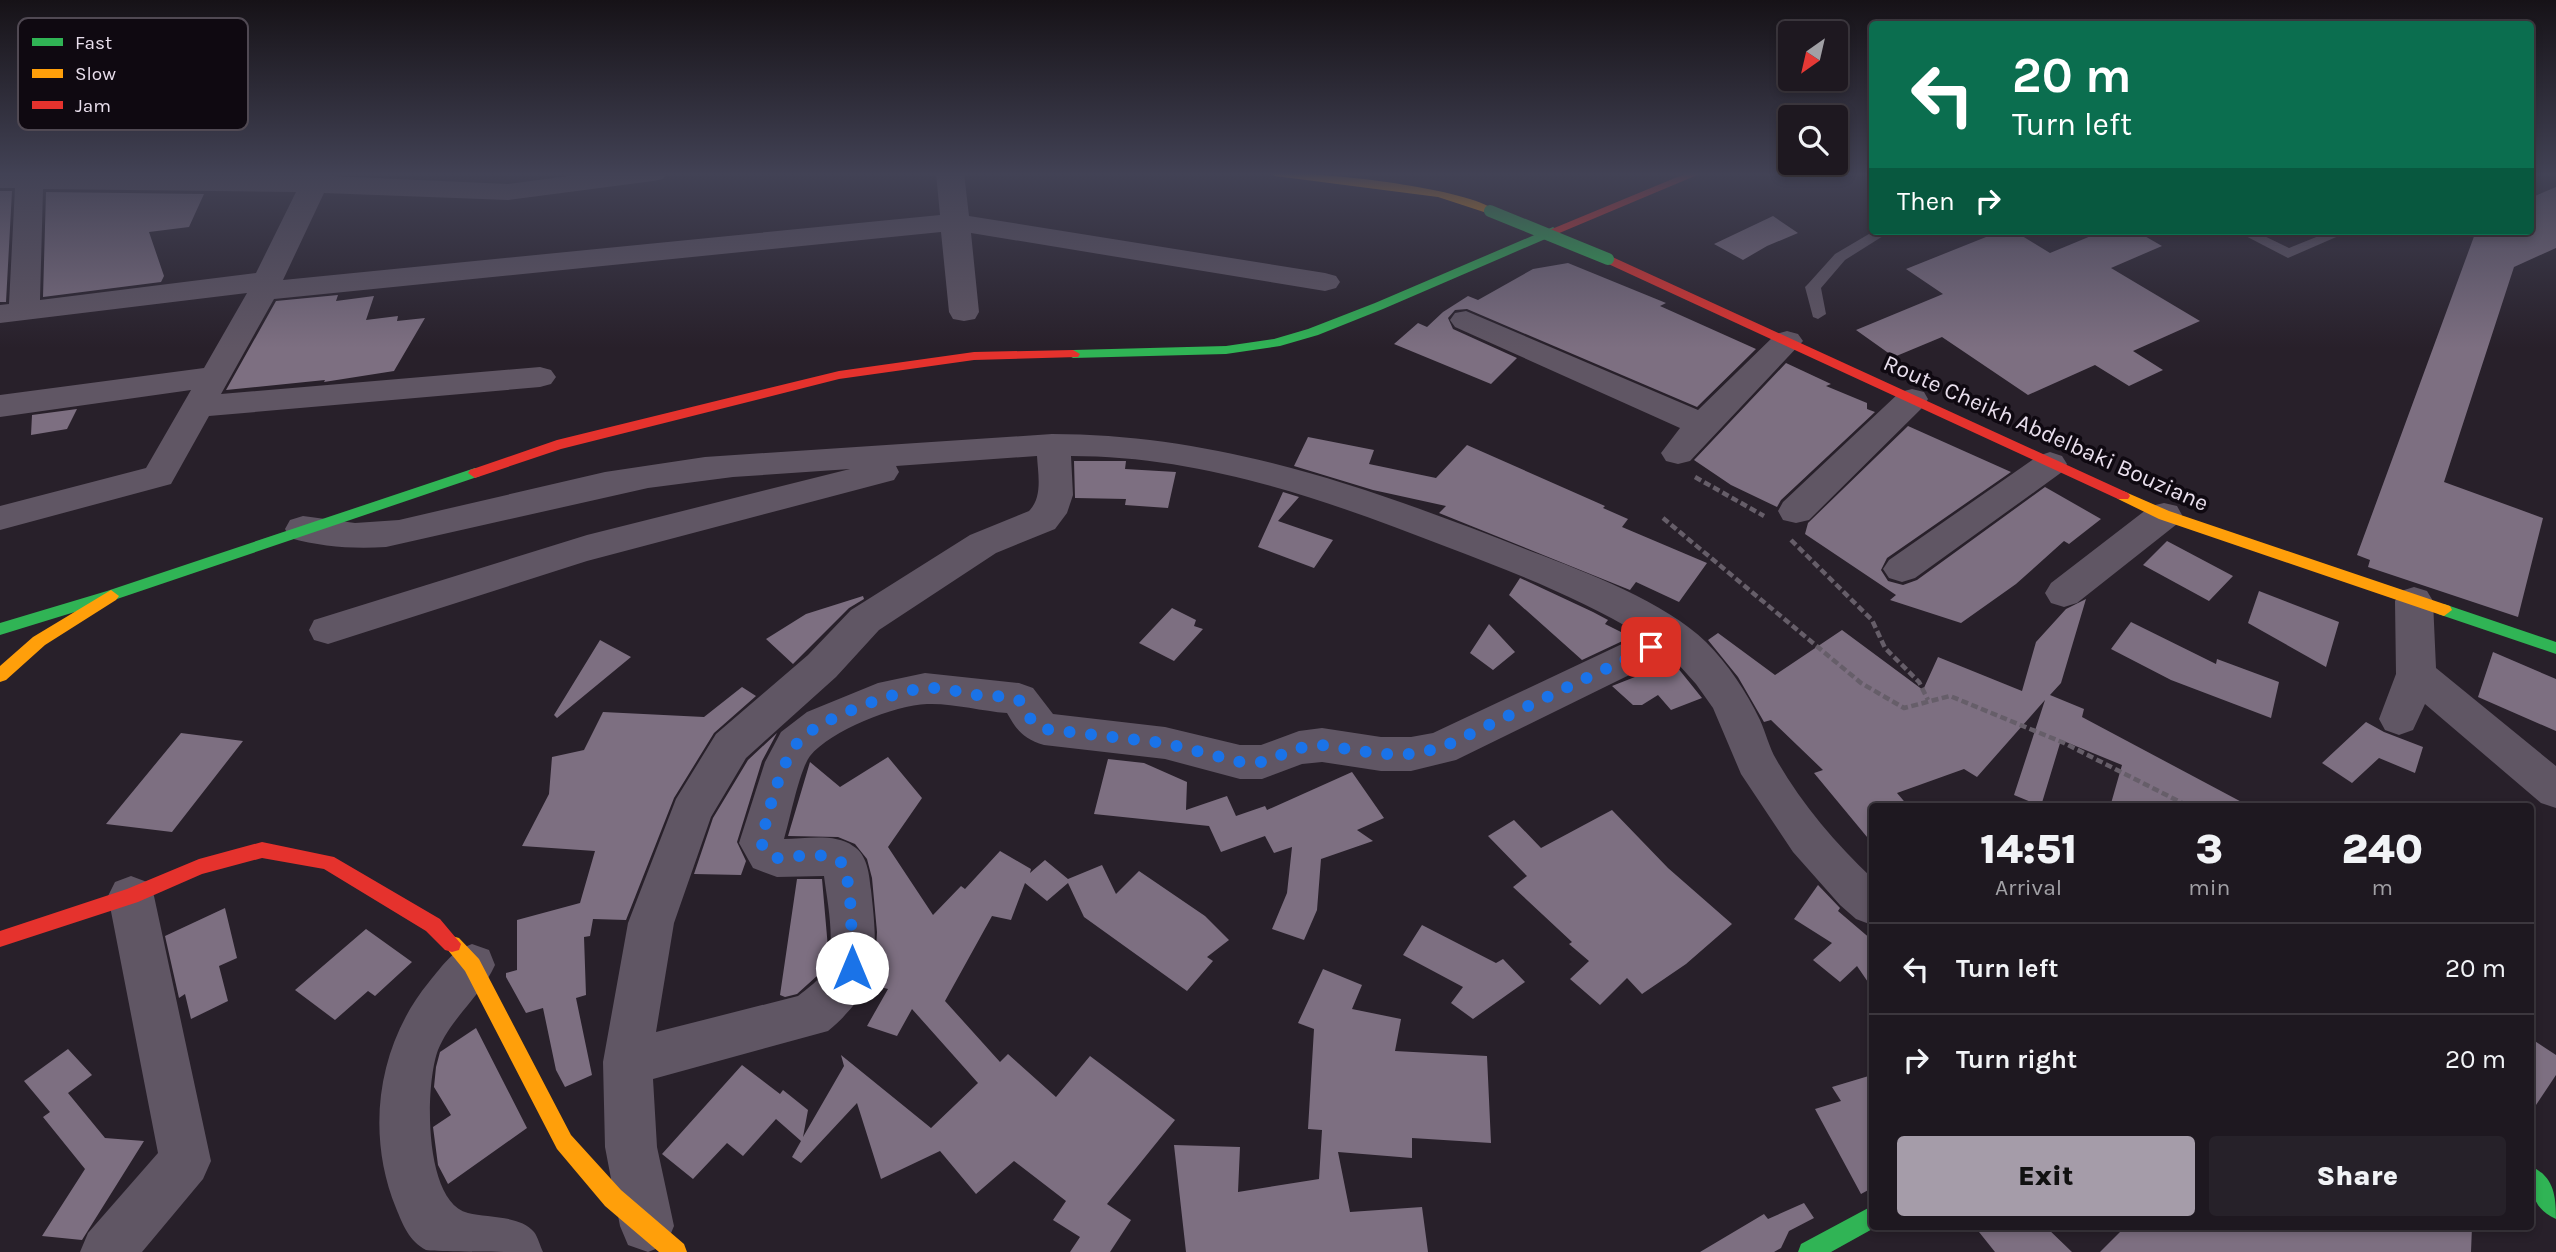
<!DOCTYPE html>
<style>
:root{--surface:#1e1820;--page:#262129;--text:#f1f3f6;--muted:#a1a0a5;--line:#3c373e;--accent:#a59ca9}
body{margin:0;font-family:Karla,sans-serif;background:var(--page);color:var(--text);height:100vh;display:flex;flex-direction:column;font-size:26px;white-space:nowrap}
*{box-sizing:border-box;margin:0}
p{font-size:23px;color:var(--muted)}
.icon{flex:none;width:38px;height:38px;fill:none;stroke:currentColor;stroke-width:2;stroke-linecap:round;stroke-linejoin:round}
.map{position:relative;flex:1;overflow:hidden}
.panel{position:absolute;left:1869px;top:803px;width:665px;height:427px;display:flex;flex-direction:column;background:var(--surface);border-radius:7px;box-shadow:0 4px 10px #0003,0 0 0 2px var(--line)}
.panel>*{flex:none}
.banner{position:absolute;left:1869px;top:21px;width:665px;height:214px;border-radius:7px;box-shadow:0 4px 10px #0003,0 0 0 2px var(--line);background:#0b6e4f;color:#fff;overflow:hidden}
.needle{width:46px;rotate:214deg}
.buttons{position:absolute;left:1778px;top:21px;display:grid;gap:14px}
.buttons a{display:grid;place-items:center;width:70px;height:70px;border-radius:7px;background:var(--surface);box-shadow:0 4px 10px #0003,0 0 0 2px var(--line);font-size:35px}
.pin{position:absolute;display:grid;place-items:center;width:60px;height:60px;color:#fff;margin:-30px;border-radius:14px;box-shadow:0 4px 10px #0006}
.me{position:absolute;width:77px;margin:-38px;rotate:0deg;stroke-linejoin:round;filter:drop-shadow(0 0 5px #0008)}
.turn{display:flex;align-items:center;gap:24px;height:147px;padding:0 28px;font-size:32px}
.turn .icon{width:91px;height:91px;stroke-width:2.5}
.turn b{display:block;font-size:49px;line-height:60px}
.then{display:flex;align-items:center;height:66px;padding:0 28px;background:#0003;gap:14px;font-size:26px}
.eta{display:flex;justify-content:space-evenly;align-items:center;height:119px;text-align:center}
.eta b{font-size:42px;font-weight:800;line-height:49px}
.primary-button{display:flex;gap:14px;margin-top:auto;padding:14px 28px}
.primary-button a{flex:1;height:80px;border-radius:7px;background:var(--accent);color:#111;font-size:28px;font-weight:800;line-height:80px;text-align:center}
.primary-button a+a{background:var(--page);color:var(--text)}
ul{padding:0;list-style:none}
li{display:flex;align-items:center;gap:21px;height:91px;padding:0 28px;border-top:2px solid var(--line)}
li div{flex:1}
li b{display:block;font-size:26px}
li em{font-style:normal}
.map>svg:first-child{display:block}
.building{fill:#7d6f81}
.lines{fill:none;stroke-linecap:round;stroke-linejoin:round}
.path{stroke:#665e69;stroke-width:4.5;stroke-dasharray:7 3.5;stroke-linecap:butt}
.lane{fill:#605664;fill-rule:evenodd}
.street{fill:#605664;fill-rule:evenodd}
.fast{fill:#30b455;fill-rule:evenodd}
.slow{fill:#ff9f0a;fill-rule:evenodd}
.jam{fill:#e5322d;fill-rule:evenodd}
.fast-bridge{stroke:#30b455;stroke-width:12}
.route{stroke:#1a73e8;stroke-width:12;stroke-dasharray:0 21.6}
.labels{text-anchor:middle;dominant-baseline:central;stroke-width:7;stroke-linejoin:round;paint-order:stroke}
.street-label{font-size:23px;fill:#e9dfed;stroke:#0f0911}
.key{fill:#0f0911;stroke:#504953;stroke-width:2}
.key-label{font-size:19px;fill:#e9dfed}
</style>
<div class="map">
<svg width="2556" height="1252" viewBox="0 0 2556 1252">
<rect width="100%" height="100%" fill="#28202a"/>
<path class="building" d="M 2556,187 L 2556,248 L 2514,267 L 2444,482 L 2543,518 L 2518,617 L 2368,567 L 2370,560 L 2357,555 L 2476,231 L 2530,231 L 2530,198 Z
M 0,191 L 12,191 L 6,302 L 0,302 Z
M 46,192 L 204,194 L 189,227 L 149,232 L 164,276 L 161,282 L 43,297 Z
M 1773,216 L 1798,233 L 1767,246 L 1743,260 L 1714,244 Z
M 2001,231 L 2014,231 L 2050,253 L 2103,231 L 2136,231 L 2162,246 L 2111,268 L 2200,321 L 2133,351 L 2163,370 L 2129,386 L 2095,365 L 2028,395 L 1942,337 L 1894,357 L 1856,330 L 1943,294 L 1906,269 Z
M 1568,263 L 1666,303 L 1660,306 L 1756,349 L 1697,407 L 1467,309 L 1455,310 L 1448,318 L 1453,329 L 1517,358 L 1491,384 L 1394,344 L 1418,323 L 1427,327 L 1443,312 L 1468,296 L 1478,300 L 1533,269 Z
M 338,295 L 336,301 L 374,296 L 366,320 L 398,316 L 397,321 L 425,318 L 394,371 L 324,382 L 325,380 L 226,390 L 276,301 Z
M 1786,363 L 1831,384 L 1826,386 L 1867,403 L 1867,409 L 1875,412 L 1781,500 L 1777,507 L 1731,485 L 1694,460 Z
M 77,409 L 67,429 L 31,435 L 32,415 Z
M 1908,426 L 2011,472 L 1887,558 L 1881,570 L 1888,581 L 1903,585 L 1917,580 L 2045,487 L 2101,519 L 2069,544 L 2064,541 L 2016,584 L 1961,623 L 1890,600 L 1896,595 L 1805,534 L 1808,523 Z
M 1308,437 L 1374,450 L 1369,464 L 1436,478 L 1467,445 L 1605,506 L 1603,508 L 1628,519 L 1622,527 L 1707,563 L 1679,602 L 1636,582 L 1630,590 L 1439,513 L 1446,506 L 1373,490 L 1294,466 Z
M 1074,461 L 1126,461 L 1125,469 L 1176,472 L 1168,508 L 1125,505 L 1126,499 L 1075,498 Z
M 1283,492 L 1299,497 L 1278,521 L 1333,540 L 1314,568 L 1258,547 Z
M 2167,541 L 2233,576 L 2209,601 L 2143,565 Z
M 1520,578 L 1593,612 L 1608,620 L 1605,624 L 1631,637 L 1582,660 L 1509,595 Z
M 2259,591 L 2339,622 L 2326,667 L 2248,623 Z
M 863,596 L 864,599 L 849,608 L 793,664 L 766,639 L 806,614 Z
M 2086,599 L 2061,683 L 2050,695 L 2084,709 L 2082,717 L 2251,807 L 2110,807 L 2122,765 L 2061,740 L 2041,806 L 2014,795 L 2045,700 L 1977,777 L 1964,769 L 1897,793 L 1909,807 L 1872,807 L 1872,843 L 1814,773 L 1823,770 L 1771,720 L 1764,722 L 1738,677 L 1708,640 L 1718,633 L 1775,675 L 1842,630 L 1923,690 L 1938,657 L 2022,691 L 2036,642 L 2066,609 Z
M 1172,608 L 1196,620 L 1194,626 L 1203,629 L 1174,661 L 1139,643 Z
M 2131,622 L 2216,664 L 2217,659 L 2279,682 L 2271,718 L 2171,680 L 2111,649 Z
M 1489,624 L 1515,652 L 1493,670 L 1470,653 Z
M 600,640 L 631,657 L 557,718 L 554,715 Z
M 2493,652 L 2556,679 L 2556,731 L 2478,697 Z
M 1673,662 L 1702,698 L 1671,710 L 1658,695 L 1642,705 L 1633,705 L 1612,686 Z
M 742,687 L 756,696 L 714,733 L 674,798 L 626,920 L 593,919 L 590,936 L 584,937 L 586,995 L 576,998 L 592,1075 L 565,1087 L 556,1070 L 543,1008 L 526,1013 L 506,977 L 506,973 L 517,970 L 517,920 L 580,903 L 595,851 L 522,846 L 549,794 L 552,757 L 584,750 L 603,712 L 704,717 Z
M 2366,722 L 2384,732 L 2423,747 L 2415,773 L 2379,758 L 2352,783 L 2322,763 Z
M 181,733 L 243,741 L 172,832 L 106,824 Z
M 777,733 L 762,761 L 737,842 L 746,861 L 741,875 L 694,874 L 713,818 L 748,760 Z
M 888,757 L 922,798 L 888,847 L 933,915 L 961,886 L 965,889 L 1000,851 L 1031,869 L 1030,873 L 1045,860 L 1068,879 L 1102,865 L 1116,894 L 1139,871 L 1205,916 L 1229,940 L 1207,957 L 1213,961 L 1187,991 L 1084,917 L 1068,883 L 1047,901 L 1025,883 L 1011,920 L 992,916 L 945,1001 L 1000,1062 L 1008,1054 L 1056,1097 L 1090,1056 L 1175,1120 L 1107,1204 L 1131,1220 L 1110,1252 L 1070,1252 L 1080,1237 L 1053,1220 L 1066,1201 L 1014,1161 L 976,1194 L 940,1151 L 881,1179 L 857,1103 L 801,1163 L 792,1157 L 801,1141 L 776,1119 L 743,1156 L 727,1143 L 693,1179 L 662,1154 L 742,1065 L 780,1094 L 783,1090 L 808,1110 L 803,1137 L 844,1066 L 841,1055 L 931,1128 L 978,1083 L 912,1009 L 897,1036 L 867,1026 L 888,989 L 869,984 L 875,968 L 877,932 L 872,878 L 867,859 L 855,844 L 838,837 L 788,836 L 810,762 L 840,787 Z
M 1108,759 L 1144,763 L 1187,782 L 1186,810 L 1227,796 L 1236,816 L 1265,806 L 1267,810 L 1352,772 L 1384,818 L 1357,830 L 1373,841 L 1321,859 L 1317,910 L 1304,940 L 1272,929 L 1287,893 L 1292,847 L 1274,853 L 1265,836 L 1221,852 L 1209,826 L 1094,814 Z
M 1612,810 L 1668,868 L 1732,924 L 1686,964 L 1642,994 L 1627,978 L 1600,1005 L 1570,979 L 1589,961 L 1569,944 L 1572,942 L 1513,887 L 1527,876 L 1488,836 L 1514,820 L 1541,848 Z
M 797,879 L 822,879 L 828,948 L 818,975 L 797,994 L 785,997 L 780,995 Z
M 1818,885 L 1840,908 L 1838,911 L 1872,940 L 1872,988 L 1857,966 L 1840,982 L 1813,960 L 1832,943 L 1794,919 Z
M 225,908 L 237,958 L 219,966 L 228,1001 L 191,1019 L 185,994 L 179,998 L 165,936 Z
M 1422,925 L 1496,963 L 1503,959 L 1525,982 L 1473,1019 L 1451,1003 L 1463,987 L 1403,955 Z
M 366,929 L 412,962 L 375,996 L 368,991 L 335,1020 L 295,990 Z
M 1323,969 L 1362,985 L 1352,1009 L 1401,1019 L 1395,1051 L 1487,1056 L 1491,1143 L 1412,1138 L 1412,1158 L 1338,1152 L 1350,1212 L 1422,1207 L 1428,1252 L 1186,1252 L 1174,1145 L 1240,1147 L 1238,1192 L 1319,1179 L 1322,1130 L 1308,1129 L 1314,1029 L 1298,1023 Z
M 476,1028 L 527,1128 L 448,1184 L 438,1165 L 433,1127 L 451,1115 L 434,1087 L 436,1067 L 440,1052 Z
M 2530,1038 L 2556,1055 L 2556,1075 L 2530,1114 Z
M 68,1049 L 92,1075 L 68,1093 L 105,1138 L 144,1141 L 82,1240 L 42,1236 L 85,1169 L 43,1117 L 50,1112 L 24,1081 Z
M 1872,1075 L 1872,1188 L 1861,1194 L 1815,1109 L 1841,1101 L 1832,1087 Z
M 1804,1203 L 1814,1218 L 1789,1231 L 1781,1248 L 1774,1252 L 1700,1252 L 1764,1214 L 1768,1219 Z
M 1975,1227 L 2046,1227 L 2072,1252 L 1995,1252 Z
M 2125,1227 L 2472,1227 L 2471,1252 L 2100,1252 Z"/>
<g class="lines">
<path class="path" d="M 1695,477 L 1764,516
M 1663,518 L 1861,683 L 1904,708 L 1950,696 L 2064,743 L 2190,807
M 1791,540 L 1872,620 L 1885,648 L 1919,682 L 1928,700"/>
<path class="lane" d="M 1874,231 L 1891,231 L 1845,260 L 1821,288 L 1826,314 L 1818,319 L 1813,317 L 1805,287 L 1808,284 L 1835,254 Z
M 2236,231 L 2254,231 L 2289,248 L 2331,231 L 2350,231 L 2288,258 Z"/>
<path class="street" d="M 0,173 L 304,176 L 305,173 L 333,173 L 331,176 L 508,184 L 591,173 L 667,173 L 663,179 L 653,181 L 508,200 L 324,193 L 283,280 L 940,215 L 936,173 L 964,173 L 969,216 L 1325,273 L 1336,276 L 1340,282 L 1336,288 L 1325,291 L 971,233 L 979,312 L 975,319 L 964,321 L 953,319 L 949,312 L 941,232 L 274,299 L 221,394 L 540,367 L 551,370 L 556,377 L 551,384 L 540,387 L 209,416 L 171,484 L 0,530 L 0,506 L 146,468 L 191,390 L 0,417 L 0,395 L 204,368 L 247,293 L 0,323 L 0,305 L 9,304 L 15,188 L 0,188 ZM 43,189 L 296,192 L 256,273 L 40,300 Z
M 1466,311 L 1698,410 L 1776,334 L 1787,331 L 1798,334 L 1803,341 L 1690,461 L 1678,464 L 1666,461 L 1661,453 L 1680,428 L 1455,327 L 1450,320 L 1455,313 Z
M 1912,389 L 1924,392 L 1928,399 L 1924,406 L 1809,520 L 1796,523 L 1783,520 L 1778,511 L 1783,502 L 1900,392 Z
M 1052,434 C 1222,434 1376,490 1533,552 C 1586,572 1665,602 1706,642 C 1728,664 1746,691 1760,720 C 1766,733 1769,747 1776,759 C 1801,803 1835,843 1872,878 L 1872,925 L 1856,919 L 1840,905 L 1793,852 L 1741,774 L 1713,708 L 1696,684 L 1670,655 L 1456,760 L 1411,771 L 1381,771 L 1322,762 L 1302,764 L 1262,779 L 1240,779 L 1165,759 L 1044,745 C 1024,739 1017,731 1007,713 C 981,711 953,703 927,704 C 895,705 830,731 810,756 C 799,771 790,820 784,839 C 805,839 835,833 853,846 C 868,855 869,875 871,890 C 878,953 881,987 828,1031 L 653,1079 L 657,1147 L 674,1226 L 666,1245 L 648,1252 L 628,1245 L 620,1226 L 605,1147 L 603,1062 L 628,923 L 676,799 L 716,734 L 808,655 L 851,610 L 970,535 L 1029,511 C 1043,497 1038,474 1037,456 L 896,466 L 899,472 L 894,480 L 587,561 L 328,644 L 314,640 L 309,630 L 314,620 L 587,535 L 850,469 L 733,477 L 648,488 L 386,547 C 353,549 322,547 290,538 L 285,529 L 290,520 L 303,516 L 355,523 L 399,520 L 605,472 L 705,457 ZM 1071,456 C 1203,456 1326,500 1447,547 C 1513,572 1580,598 1641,635 L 1433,733 L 1411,737 L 1381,737 L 1322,728 L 1299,731 L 1261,745 L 1240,745 L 1165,727 L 1053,714 L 1033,688 L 1019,683 L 925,673 L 878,683 L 807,712 L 781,732 L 765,762 L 739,843 L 753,868 L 777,877 L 824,876 C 827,900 837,947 825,969 C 820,980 808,988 798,996 L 656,1032 L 674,923 L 711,817 L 746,758 L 836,677 L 879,630 L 996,553 L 1055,529 L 1067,513 L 1073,495 Z
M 2050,452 L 2062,456 L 2067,464 L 2062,472 L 1915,578 L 1902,582 L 1889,578 L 1883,569 L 1889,560 L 2038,456 Z
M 2164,503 L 2177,506 L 2182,515 L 2177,524 L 2077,603 L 2064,607 L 2051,603 L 2045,593 L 2051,583 L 2151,506 Z
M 2414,587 L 2427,591 L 2433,601 L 2436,668 L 2556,766 L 2556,808 L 2541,803 L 2425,704 L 2413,730 L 2399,735 L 2385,730 L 2379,719 L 2396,674 L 2395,601 L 2401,591 Z
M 131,876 L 147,882 L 154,896 L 211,1161 L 203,1179 L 142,1252 L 80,1252 L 88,1233 L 158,1153 L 108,896 L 115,882 Z
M 472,944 L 489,950 L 495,965 C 481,996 451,1018 438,1050 C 425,1084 423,1202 468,1213 C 487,1218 520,1215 534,1232 C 538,1237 540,1246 543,1252 C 524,1252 437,1252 426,1250 C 409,1241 403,1225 396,1208 C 365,1132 378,1044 429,982 C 443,965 452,951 472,944 Z"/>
<path class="fast" d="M 1553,227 L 1559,231 L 1557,234 L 1383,309 L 1318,335 L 1280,346 L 1226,354 L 1073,358 L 1066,354 L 1073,350 L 1226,346 L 1274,339 L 1308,329 L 1375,303 Z
M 475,468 L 482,473 L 480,476 L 117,599 L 0,635 L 0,623 L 107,591 Z
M 2444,604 L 2556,642 L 2556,654 L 2438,614 L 2436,610 L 2438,606 Z
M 2530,1166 C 2554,1176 2556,1196 2556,1219 C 2532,1209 2530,1188 2530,1166 Z
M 1872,1206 L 1872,1227 L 1876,1227 L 1831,1252 L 1798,1252 L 1801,1244 Z"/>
<path class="slow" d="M 1269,173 C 1311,171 1467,187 1496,211 L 1490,214 L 1438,197 L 1275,176 Z
M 2123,491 L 2169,511 L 2450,606 L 2452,610 L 2444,616 L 2438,614 L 2159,519 L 2118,499 L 2116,496 Z
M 111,590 L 119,596 L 116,600 L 45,645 L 6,680 L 0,682 L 0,666 L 33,637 Z
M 452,936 L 459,938 L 479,959 L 571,1135 L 621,1190 L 684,1244 L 687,1252 L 659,1252 L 605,1206 L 557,1149 L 465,971 L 443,944 L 445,938 Z"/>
<path class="jam" d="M 1687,173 L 1702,173 L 1557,234 L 1553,235 L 1547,231 Z
M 1608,255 L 2128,493 L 2130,496 L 2128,499 L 2118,499 L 1604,262 L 1602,259 Z
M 1073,350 L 1080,354 L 1078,357 L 974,360 L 839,379 L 561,449 L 475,478 L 468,473 L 470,470 L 557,440 L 839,371 L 974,352 Z
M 262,842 L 334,857 L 440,919 L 461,944 L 459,950 L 452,952 L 445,950 L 426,931 L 324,869 L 262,858 L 202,874 L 138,902 L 0,947 L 0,931 L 127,889 L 199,859 Z"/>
<path class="fast-bridge" d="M 1490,211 L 1608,259"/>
</g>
<linearGradient id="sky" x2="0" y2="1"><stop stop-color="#161217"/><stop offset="0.5" stop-color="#424255"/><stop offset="1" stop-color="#424255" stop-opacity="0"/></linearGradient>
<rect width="2556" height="348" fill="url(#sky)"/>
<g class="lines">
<path class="route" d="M 852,968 L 851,909 L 846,868 C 834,848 798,857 777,858 L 769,855 L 761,843 C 767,816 780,764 798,742 C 815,720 896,691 924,688 C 944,687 963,693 983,696 C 997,697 1013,694 1024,704 L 1031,720 L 1044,729 L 1165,743 L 1240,762 L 1262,762 L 1299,748 L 1322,745 L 1381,754 L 1411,754 L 1441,748 L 1651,647"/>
</g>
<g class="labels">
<g class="street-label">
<text transform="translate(2046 433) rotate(24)">Route Cheikh Abdelbaki Bouziane</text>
</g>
</g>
<rect x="18" y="18" width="230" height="112" rx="10" class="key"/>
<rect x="32" y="38" width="31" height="8" fill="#30b455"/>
<rect x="32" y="69" width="31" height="9" fill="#ff9f0a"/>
<rect x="32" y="101" width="31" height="8" fill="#e5322d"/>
<g class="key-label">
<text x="75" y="49">Fast</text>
<text x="75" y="80">Slow</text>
<text x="75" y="112">Jam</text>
</g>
</svg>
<div class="buttons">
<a><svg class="needle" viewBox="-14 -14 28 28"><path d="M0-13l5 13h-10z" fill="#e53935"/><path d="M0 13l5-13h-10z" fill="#a1a0a5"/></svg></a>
<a><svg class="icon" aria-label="search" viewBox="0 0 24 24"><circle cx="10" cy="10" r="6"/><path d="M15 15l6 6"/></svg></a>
</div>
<div class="pin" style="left:1651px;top:647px;background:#d93025"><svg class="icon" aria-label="arrive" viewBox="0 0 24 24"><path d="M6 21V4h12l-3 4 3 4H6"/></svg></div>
<svg class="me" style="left:852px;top:968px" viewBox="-20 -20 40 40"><circle r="19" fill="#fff"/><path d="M0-13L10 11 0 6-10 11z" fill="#1a73e8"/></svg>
<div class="banner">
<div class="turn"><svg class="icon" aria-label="left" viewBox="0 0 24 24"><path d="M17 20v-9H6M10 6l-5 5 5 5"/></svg><div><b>20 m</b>Turn left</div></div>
<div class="then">Then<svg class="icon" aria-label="right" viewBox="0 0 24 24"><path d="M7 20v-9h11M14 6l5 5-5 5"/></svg></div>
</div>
<section class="panel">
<div class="eta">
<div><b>14:51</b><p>Arrival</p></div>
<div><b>3</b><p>min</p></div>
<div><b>240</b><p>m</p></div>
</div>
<ul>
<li><svg class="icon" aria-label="left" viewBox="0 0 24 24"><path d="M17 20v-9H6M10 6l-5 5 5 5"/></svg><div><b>Turn left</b></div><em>20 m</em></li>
<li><svg class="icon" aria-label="right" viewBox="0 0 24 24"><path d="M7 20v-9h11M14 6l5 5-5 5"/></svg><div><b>Turn right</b></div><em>20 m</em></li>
</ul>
<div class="primary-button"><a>Exit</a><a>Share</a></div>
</section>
</div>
